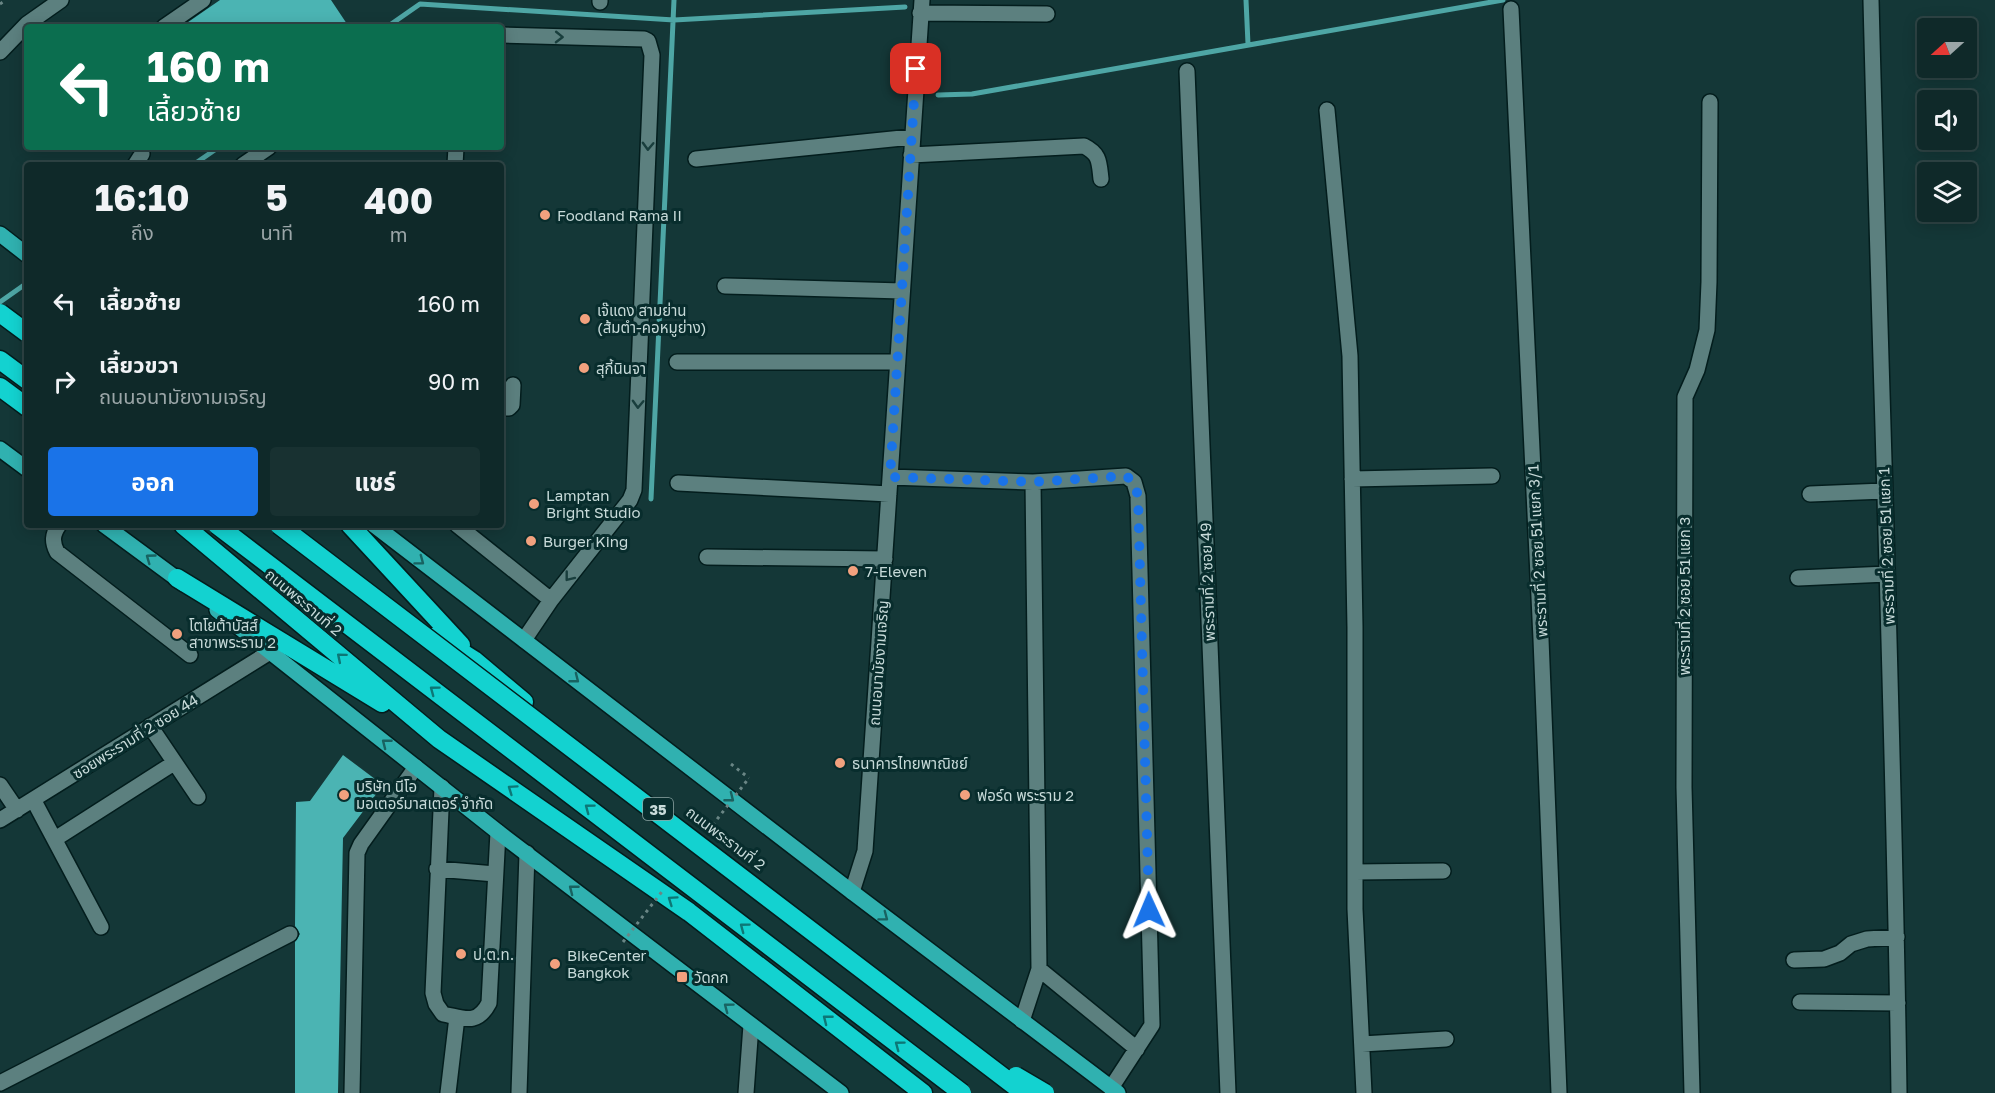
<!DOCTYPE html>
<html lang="th">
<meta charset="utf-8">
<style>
:root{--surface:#0f2929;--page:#183131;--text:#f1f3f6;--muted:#9ba6a8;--line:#2f4546;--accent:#1a73e8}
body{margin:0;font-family:"Golos Text","Noto Sans Thai",sans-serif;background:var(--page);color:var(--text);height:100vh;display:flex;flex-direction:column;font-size:22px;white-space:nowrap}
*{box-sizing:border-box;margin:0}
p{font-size:20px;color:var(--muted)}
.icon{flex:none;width:33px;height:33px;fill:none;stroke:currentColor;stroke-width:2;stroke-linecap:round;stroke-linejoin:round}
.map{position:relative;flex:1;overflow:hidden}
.details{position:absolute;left:24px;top:162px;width:480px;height:366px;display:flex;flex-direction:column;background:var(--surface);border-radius:6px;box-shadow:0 3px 15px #0003,0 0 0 2px var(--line)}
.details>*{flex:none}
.guide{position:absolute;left:24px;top:24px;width:480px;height:126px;border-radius:6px;box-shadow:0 3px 15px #0003,0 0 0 2px var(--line);background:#0b6e4f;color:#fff;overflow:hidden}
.needle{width:39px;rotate:249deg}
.fabs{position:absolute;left:1917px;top:18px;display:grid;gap:12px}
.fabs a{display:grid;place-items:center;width:60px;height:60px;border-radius:6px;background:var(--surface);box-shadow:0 3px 15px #0003,0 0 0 2px var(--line);font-size:30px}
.pin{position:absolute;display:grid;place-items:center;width:51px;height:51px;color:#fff;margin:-26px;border-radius:12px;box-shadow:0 3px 9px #0006}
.me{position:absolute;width:66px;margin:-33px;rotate:359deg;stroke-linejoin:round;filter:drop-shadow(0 0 4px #0008)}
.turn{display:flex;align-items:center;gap:21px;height:126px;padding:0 24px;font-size:27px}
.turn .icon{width:78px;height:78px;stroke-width:2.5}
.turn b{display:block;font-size:42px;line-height:51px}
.eta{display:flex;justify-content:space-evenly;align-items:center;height:102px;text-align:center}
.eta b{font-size:36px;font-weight:700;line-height:42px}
.action{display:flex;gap:12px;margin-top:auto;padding:12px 24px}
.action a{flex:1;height:69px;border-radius:6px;background:var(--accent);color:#fff;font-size:24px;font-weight:700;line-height:69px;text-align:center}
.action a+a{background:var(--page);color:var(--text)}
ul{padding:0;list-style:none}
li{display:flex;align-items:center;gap:18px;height:78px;padding:0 24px}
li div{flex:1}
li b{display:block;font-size:22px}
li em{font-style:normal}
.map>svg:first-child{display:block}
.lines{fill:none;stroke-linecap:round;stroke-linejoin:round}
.stream{stroke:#4ea6a5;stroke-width:5}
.building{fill:#4bb4b3}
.minor-casing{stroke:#031d1d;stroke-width:18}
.major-casing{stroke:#031d1d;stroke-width:18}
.highway-casing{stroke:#031d1d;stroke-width:21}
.path{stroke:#6a8685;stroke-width:3;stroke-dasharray:3 4.5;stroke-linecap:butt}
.minor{stroke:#5c807f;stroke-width:15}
.major{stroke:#30b1b0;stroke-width:15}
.highway{stroke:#13d2d0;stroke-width:18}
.highway-bridge-casing{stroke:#031d1d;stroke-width:21;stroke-linecap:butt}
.path-bridge{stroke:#6a8685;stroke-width:3;stroke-dasharray:3 4.5;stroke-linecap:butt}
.highway-bridge{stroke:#13d2d0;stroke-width:18}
.oneway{stroke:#193e3d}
.oneway2{stroke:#186261}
.oneway3{stroke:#0d7776}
.route{stroke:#1a73e8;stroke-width:10;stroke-dasharray:0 18}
.poi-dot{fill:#f2a17e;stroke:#082d2d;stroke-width:2}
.labels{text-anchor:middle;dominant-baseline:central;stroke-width:6;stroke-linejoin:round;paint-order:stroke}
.shield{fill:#082d2d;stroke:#8ea6a5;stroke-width:1.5}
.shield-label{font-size:14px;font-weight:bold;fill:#c7dad9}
.poi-label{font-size:15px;fill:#c7dad9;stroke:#082d2d;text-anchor:start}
.street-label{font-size:15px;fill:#c7dad9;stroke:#082d2d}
</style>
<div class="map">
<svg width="1995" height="1093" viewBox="0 0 1995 1093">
<rect width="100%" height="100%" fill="#143737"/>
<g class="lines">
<path class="stream" d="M 1246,0 L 1248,44
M 387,27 L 420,4 L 674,20 L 905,7
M 938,95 L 972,94 L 1503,0
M 193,165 L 219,147
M 0,302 L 27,283
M 651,499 L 674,0"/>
</g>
<path class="building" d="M 220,0 L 331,0 L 349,27 L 181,27 Z
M 343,755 L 383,785 L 343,838 L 338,1093 L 295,1093 L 295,942 L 300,934 L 295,926 L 296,802 L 310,801 Z"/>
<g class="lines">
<defs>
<path id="minor" d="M 1871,0 C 1880,364 1894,729 1899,1093
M 600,2 L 600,0
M 1511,9 L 1541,639 L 1559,1093
M 920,13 L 1047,14
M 164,27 L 203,0
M 501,35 L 644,39 L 648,41 L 652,55 L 634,490 L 630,500 L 551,600 L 524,640
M 0,52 L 27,24 L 61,0
M 1187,71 L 1228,1093
M 1327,110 L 1350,356 L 1355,627 L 1355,909 L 1364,1093
M 911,155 L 1084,146 C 1100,154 1099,162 1101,179
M 696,159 L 912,137
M 135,165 L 142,154 L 141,147
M 243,165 L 269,147
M 455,165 L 456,147
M 725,286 L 902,291
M 677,362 L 897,362
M 501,408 L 509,408 L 512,405 L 513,385
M 890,477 L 1033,482 L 1126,476 L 1134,482 L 1138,496 L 1152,1025 L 1111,1088
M 1352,479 L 1492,476
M 678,483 L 889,494
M 1810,494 L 1884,491
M 59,525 C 52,535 52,542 57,552 L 190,655
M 457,525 L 551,600
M 707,557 L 885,559
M 1798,578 L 1887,574
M 150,726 L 198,797
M 0,785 L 17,810
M 442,787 L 433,993 L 436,1004 L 443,1014 C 464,1018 477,1026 489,1003 L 498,832
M 34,801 L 101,927
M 0,820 L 270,652
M 55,839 L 174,763
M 437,869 L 495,874
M 1355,872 L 1443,871
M 852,892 L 865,851 L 922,0
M 1794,960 L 1824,959 L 1840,953 L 1851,944 L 1867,939 L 1897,937
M 1039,969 L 1137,1049
M 1800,1002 L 1898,1003
M 1022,1021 L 1039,969 L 1033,482
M 1362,1044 L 1446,1039
M 0,1083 L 290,934
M 352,1093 L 357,853 L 361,844 L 416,767
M 448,1093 L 457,1017
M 519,1093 L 527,853
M 746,1093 L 751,1025
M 1692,1093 L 1684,787 L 1685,397 L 1697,370 L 1707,330 L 1709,282 L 1710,102"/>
<path id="major" d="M 0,234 L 27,255
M 0,449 L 27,469
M 104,525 L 184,584
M 374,525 L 852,892 L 1118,1093
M 217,610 L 498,832 L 841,1093"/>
<path id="highway" d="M 0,360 L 27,380
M 0,387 L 27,407
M 183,525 L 439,739 L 689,912 L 923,1093
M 350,525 L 461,645
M 177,578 L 382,703
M 436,636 L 474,660 L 524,702"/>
</defs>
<use href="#minor" class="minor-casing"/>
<use href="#major" class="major-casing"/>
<use href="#highway" class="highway-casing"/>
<path class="path" d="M 0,4 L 6,0
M 731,764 L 749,778"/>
<use href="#minor" class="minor"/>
<use href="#major" class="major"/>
<use href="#highway" class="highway"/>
<defs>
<path id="highway-bridge" d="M 0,313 L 27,333
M 217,525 L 962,1093
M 279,525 L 1024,1093
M 1016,1076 L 1045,1093"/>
</defs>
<use href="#highway-bridge" class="highway-bridge-casing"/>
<path class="path-bridge" d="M 708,831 L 749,778
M 623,942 L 664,889"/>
<use href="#highway-bridge" class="highway-bridge"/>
</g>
<defs><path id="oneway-chevron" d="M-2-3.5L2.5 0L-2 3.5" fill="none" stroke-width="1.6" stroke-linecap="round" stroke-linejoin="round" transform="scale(1.5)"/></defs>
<g class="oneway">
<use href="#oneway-chevron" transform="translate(559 37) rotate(1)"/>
<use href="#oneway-chevron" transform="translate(648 146) rotate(92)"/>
<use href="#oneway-chevron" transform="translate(638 404) rotate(92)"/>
<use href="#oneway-chevron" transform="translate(569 577) rotate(128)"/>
</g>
<g class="oneway2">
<use href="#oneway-chevron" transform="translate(150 558) rotate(-144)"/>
<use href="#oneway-chevron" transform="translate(420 561) rotate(37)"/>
<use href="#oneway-chevron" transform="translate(575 679) rotate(38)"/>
<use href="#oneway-chevron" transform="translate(386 743) rotate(-142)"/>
<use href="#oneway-chevron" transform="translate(730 798) rotate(38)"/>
<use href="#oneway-chevron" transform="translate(573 889) rotate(-142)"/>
<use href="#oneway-chevron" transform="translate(884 917) rotate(37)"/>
<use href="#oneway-chevron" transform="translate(728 1007) rotate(-143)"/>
</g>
<g class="oneway3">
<use href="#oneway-chevron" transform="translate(341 657) rotate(-140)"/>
<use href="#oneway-chevron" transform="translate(434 690) rotate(-143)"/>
<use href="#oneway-chevron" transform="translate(512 789) rotate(-145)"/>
<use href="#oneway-chevron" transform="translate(589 808) rotate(-143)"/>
<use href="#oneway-chevron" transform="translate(672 900) rotate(-145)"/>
<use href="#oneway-chevron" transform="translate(744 927) rotate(-143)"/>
<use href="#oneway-chevron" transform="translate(827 1019) rotate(-142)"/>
<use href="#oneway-chevron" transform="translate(899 1045) rotate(-143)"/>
</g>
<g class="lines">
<path class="route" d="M 916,69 L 890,477 L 1033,482 L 1126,476 L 1134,482 L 1138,496 L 1149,910"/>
</g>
<g class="poi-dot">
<circle cx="545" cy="215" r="6"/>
<circle cx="585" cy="319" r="6"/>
<circle cx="584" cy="368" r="6"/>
<circle cx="534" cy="504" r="6"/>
<circle cx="531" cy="541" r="6"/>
<circle cx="853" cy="571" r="6"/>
<circle cx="177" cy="634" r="6"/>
<circle cx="840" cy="763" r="6"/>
<circle cx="344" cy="795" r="6"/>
<circle cx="965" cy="795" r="6"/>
<circle cx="461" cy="954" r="6"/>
<circle cx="555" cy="964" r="6"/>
<rect x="676" y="971" width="12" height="12" rx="3"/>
</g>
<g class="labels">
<rect class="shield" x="643" y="798" width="30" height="22" rx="4.5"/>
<g class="shield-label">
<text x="658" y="809">35</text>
</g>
<g class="poi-label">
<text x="557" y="215">Foodland Rama II</text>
<text x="597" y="310">เจ๊แดง สามย่าน<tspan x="597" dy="17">(ส้มตำ-คอหมูย่าง)</tspan></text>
<text x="596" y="368">สุกี้นินจา</text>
<text x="546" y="495">Lamptan<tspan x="546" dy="17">Bright Studio</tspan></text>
<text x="543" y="541">Burger King</text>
<text x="865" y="571">7-Eleven</text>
<text x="189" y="625">โตโยต้าบัสส์<tspan x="189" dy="17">สาขาพระราม 2</tspan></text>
<text x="852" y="763">ธนาคารไทยพาณิชย์</text>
<text x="356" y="786">บริษัท นีโอ<tspan x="356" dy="17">มอเตอร์มาสเตอร์ จำกัด</tspan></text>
<text x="977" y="795">ฟอร์ด พระราม 2</text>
<text x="473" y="954">ป.ต.ท.</text>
<text x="567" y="955">BikeCenter<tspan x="567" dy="17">Bangkok</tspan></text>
<text x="694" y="977">วัดกก</text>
</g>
<g class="street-label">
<text transform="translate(1886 546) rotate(-92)">พระรามที่ 2 ซอย 51 แยก 1</text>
<text transform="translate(1537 551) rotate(-93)">พระรามที่ 2 ซอย 51 แยก 3/1</text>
<text transform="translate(1207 582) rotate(-92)">พระรามที่ 2 ซอย 49</text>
<text transform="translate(1684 596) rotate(-90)">พระรามที่ 2 ซอย 51 แยก 3</text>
<text transform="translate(304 602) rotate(40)">ถนนพระรามที่ 2</text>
<text transform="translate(878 663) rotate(-86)">ถนนอนามัยงามเจริญ</text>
<text transform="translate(135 736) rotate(-32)">ซอยพระรามที่ 2 ซอย 44</text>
<text transform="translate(726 838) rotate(37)">ถนนพระรามที่ 2</text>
</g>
</g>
</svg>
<div class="fabs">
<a><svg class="needle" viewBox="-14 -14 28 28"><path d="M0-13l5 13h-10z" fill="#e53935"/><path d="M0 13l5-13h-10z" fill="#9ba6a8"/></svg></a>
<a><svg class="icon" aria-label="sound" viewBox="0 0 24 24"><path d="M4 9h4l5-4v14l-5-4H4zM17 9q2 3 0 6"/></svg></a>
<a><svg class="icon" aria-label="layers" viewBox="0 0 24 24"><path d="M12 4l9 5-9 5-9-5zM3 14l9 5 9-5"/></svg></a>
</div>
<div class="pin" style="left:916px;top:69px;background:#d93025"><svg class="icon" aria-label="arrive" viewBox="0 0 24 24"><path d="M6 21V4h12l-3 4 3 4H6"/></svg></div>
<svg class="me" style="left:1149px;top:910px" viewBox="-20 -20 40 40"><path d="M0-17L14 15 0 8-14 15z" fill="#1a73e8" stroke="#fff" stroke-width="4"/></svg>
<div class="guide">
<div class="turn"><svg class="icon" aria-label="left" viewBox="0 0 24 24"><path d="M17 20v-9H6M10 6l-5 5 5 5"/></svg><div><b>160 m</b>เลี้ยวซ้าย</div></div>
</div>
<section class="details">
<div class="eta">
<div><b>16:10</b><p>ถึง</p></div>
<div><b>5</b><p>นาที</p></div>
<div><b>400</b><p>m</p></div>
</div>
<ul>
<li><svg class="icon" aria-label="left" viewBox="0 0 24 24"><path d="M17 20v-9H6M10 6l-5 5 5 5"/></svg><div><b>เลี้ยวซ้าย</b></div><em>160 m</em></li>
<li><svg class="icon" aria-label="right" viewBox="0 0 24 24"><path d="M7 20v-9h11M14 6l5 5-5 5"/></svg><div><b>เลี้ยวขวา</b><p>ถนนอนามัยงามเจริญ</p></div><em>90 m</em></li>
</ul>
<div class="action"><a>ออก</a><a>แชร์</a></div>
</section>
</div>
